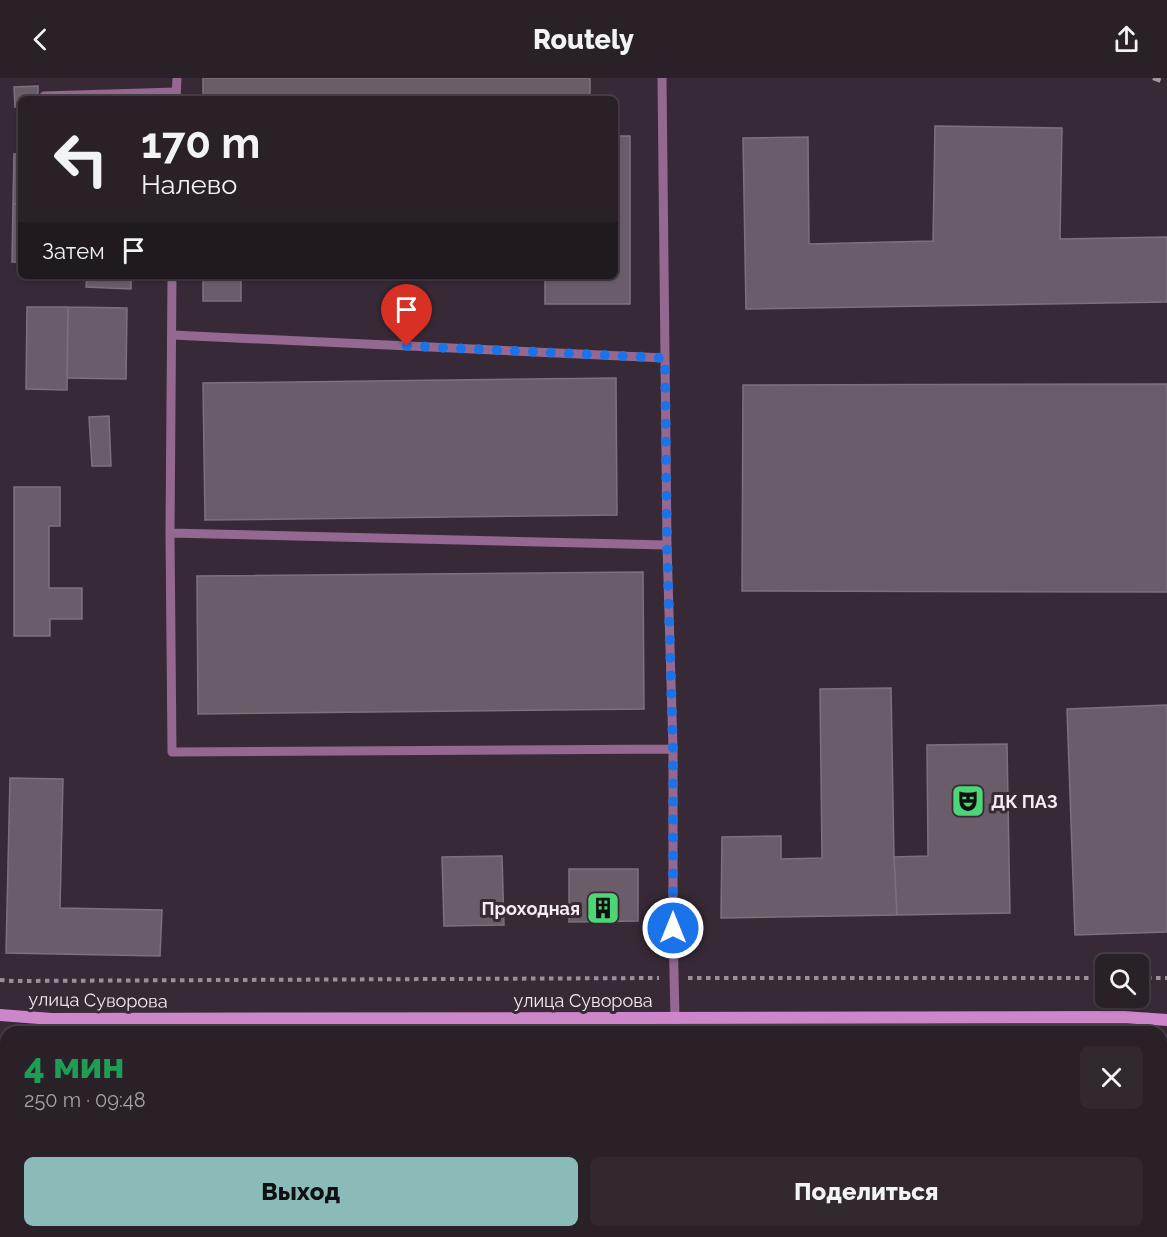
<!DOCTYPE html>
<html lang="ru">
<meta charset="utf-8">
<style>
:root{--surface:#292028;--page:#312830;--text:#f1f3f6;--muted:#a5a3a8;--line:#453e45;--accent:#8bbbb9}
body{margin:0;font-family:Raleway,sans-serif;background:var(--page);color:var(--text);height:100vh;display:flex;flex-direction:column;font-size:22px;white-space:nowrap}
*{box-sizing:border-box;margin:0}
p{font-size:20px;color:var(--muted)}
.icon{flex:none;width:33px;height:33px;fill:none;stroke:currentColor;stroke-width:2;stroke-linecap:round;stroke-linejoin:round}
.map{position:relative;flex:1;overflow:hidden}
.details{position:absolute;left:0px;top:948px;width:1167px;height:212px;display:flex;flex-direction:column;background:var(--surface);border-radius:18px 18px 0 0;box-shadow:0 2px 4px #0004,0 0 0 2px var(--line)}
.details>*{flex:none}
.top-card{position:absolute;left:18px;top:18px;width:600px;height:183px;border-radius:9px;box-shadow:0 2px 4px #0004,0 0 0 2px var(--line);background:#292028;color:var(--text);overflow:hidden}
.fabs{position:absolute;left:1095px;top:876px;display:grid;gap:12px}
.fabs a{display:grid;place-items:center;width:54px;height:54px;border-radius:9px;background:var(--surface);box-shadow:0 2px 4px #0004,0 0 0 2px var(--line);font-size:30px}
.pin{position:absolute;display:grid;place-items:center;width:51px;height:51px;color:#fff;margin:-62px -26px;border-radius:50% 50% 50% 0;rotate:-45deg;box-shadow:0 0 6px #0007}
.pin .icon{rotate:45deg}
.me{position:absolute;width:66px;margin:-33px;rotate:0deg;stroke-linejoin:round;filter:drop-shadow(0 0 4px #0008)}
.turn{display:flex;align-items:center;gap:21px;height:126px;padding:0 24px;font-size:27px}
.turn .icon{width:78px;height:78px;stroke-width:2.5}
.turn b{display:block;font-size:42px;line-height:51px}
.then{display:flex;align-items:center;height:57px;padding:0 24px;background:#0003;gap:12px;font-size:22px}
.round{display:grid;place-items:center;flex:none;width:63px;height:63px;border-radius:9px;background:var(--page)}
.overview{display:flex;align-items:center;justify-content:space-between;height:102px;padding:0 24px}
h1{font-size:36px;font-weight:800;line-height:45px;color:#1e9e55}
.primary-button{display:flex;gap:12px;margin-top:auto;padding:12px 24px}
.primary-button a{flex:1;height:69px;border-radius:9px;background:var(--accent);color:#111;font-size:24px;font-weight:800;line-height:69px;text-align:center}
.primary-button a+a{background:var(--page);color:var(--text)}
header{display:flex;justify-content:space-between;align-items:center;height:78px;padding:0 24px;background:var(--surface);font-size:27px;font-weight:800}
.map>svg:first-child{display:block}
.green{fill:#196431}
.building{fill:#6b5c69;stroke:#7f707e;stroke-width:1.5}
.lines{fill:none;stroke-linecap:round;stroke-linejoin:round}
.path{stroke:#9b909a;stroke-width:4;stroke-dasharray:4.5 4.5;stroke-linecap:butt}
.lane{stroke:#956892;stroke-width:9}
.street{stroke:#956892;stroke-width:12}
.secondary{stroke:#ce86cb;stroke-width:12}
.rail{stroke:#a297a1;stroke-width:4.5;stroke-dasharray:8 8;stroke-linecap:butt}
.route{stroke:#1a73e8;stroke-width:10;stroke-dasharray:0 18}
.labels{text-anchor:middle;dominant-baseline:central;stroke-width:6;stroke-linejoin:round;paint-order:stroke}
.poi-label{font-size:18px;font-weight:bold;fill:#f4ebf3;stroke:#372a36;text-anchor:start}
.street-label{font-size:18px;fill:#f4ebf3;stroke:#372a36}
</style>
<header><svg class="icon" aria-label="back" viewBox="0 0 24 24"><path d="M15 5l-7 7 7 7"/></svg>Routely<svg class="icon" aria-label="share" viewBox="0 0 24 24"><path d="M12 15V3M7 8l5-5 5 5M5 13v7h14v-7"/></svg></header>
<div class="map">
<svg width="1167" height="1159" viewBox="0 0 1167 1159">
<rect width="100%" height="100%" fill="#372a36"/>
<path class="green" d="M 1161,970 L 1167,970 L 1167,1056 L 1161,1056 Z"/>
<path class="building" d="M 203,0 L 590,0 L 590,21 L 203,21 Z
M 38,8 L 38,21 L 21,21 L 21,29 L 15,29 L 14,9 Z
M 935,48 L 1062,50 L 1060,161 L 1167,159 L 1167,224 L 746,231 L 743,60 L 808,59 L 809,166 L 933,163 Z
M 615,58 L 630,58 L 630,226 L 545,226 L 545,198 L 615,198 Z
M 14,76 L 21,76 L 21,126 L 13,126 Z
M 13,126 L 21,126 L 21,184 L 12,184 Z
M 87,198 L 131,198 L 131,211 L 86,209 Z
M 203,198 L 241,198 L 241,223 L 203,223 Z
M 27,229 L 68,229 L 67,312 L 26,311 Z
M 68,229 L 127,230 L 126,301 L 67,300 Z
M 616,300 L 617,437 L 205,442 L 203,305 Z
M 1167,306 L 1167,514 L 742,513 L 743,307 Z
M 109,338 L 111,388 L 92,388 L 89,339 Z
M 14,409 L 60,409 L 60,448 L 49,448 L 49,510 L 82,510 L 82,541 L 50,541 L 50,558 L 14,558 Z
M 643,494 L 644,631 L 198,636 L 197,498 Z
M 891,610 L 894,779 L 897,837 L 721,840 L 722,759 L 781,758 L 781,781 L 822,780 L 820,611 Z
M 1167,627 L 1167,854 L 1075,857 L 1067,631 Z
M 1007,666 L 1010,835 L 897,837 L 894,779 L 928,778 L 927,667 Z
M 10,700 L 63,701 L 60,830 L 162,832 L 160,878 L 6,875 Z
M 502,778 L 504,847 L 444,848 L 442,779 Z
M 569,791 L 638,791 L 638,843 L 569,844 Z
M 1162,1105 L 1167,1105 L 1167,1159 L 1161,1159 Z
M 58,1154 L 100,1154 L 100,1159 L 59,1159 Z
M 915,1154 L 955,1154 L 955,1159 L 915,1159 Z
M 1034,1154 L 1082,1154 L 1082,1159 L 1034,1159 Z"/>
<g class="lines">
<path class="path" d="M 688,900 L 1106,900
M 1138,900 L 1167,900
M 0,902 L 13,903 L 659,900
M 0,968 L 6,968
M 1161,981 L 1161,1029
M 180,1154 L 184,1159
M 773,1154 L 777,1159"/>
<path class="lane" d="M 662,0 L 667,467 L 673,671 L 673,850 L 675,940
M 44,18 L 176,14
M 176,21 L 177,0
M 172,198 L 170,455 L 172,674 L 673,671
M 172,257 L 665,280
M 170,455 L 667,467
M 1161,1066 L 1167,1067
M 369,1159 L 373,1154
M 991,1159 L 991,1154
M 1147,1159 L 1148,1154"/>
<path class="street" d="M 675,954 L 675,940
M 680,1154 L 680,1159"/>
<path class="secondary" d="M 0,937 L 52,941 L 1124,939 L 1167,942"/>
<path class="rail" d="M 1153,0 L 1167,5"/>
</g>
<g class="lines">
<path class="route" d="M 407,268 L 665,280 L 667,467 L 673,671 L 673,850"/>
</g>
<defs>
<symbol id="theatre-square" viewBox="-11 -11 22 22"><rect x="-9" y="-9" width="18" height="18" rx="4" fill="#4dd676" stroke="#372a36"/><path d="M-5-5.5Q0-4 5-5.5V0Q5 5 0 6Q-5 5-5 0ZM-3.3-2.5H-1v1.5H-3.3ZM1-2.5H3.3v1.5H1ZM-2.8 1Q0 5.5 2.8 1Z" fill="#111"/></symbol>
<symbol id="building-square" viewBox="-11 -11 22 22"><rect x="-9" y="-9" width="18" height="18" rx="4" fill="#4dd676" stroke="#372a36"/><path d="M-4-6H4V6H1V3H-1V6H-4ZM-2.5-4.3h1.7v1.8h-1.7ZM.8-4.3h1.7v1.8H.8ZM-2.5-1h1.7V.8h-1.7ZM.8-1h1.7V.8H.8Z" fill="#111"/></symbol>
</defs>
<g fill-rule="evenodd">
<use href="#theatre-square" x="949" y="704" width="38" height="38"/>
<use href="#building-square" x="584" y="811" width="38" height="38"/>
</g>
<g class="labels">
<g class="poi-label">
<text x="991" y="723">ДК ПАЗ</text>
<text x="580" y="830" text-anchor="end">Проходная</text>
</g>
<g class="street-label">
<text transform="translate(98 922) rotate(1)">улица Суворова</text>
<text x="583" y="922">улица Суворова</text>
</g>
</g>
</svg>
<div class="fabs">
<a><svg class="icon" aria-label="search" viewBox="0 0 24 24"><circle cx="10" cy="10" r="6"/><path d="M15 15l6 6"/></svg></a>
</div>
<div class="pin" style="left:407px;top:268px;background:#d93025"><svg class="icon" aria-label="arrive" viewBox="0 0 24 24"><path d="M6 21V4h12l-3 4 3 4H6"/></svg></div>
<svg class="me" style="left:673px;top:850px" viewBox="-20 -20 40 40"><circle r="17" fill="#1a73e8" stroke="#fff" stroke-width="3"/><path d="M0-11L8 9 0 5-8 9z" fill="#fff"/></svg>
<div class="top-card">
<div class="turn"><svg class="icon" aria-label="left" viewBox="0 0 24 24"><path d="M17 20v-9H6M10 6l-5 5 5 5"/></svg><div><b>170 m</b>Налево</div></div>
<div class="then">Затем<svg class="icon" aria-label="arrive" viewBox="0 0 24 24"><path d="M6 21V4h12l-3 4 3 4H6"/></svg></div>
</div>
<section class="details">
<div class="overview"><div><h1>4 мин</h1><p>250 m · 09:48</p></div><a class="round"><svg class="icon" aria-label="close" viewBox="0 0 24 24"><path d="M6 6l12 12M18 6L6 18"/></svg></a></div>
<div class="primary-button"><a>Выход</a><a>Поделиться</a></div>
</section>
</div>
